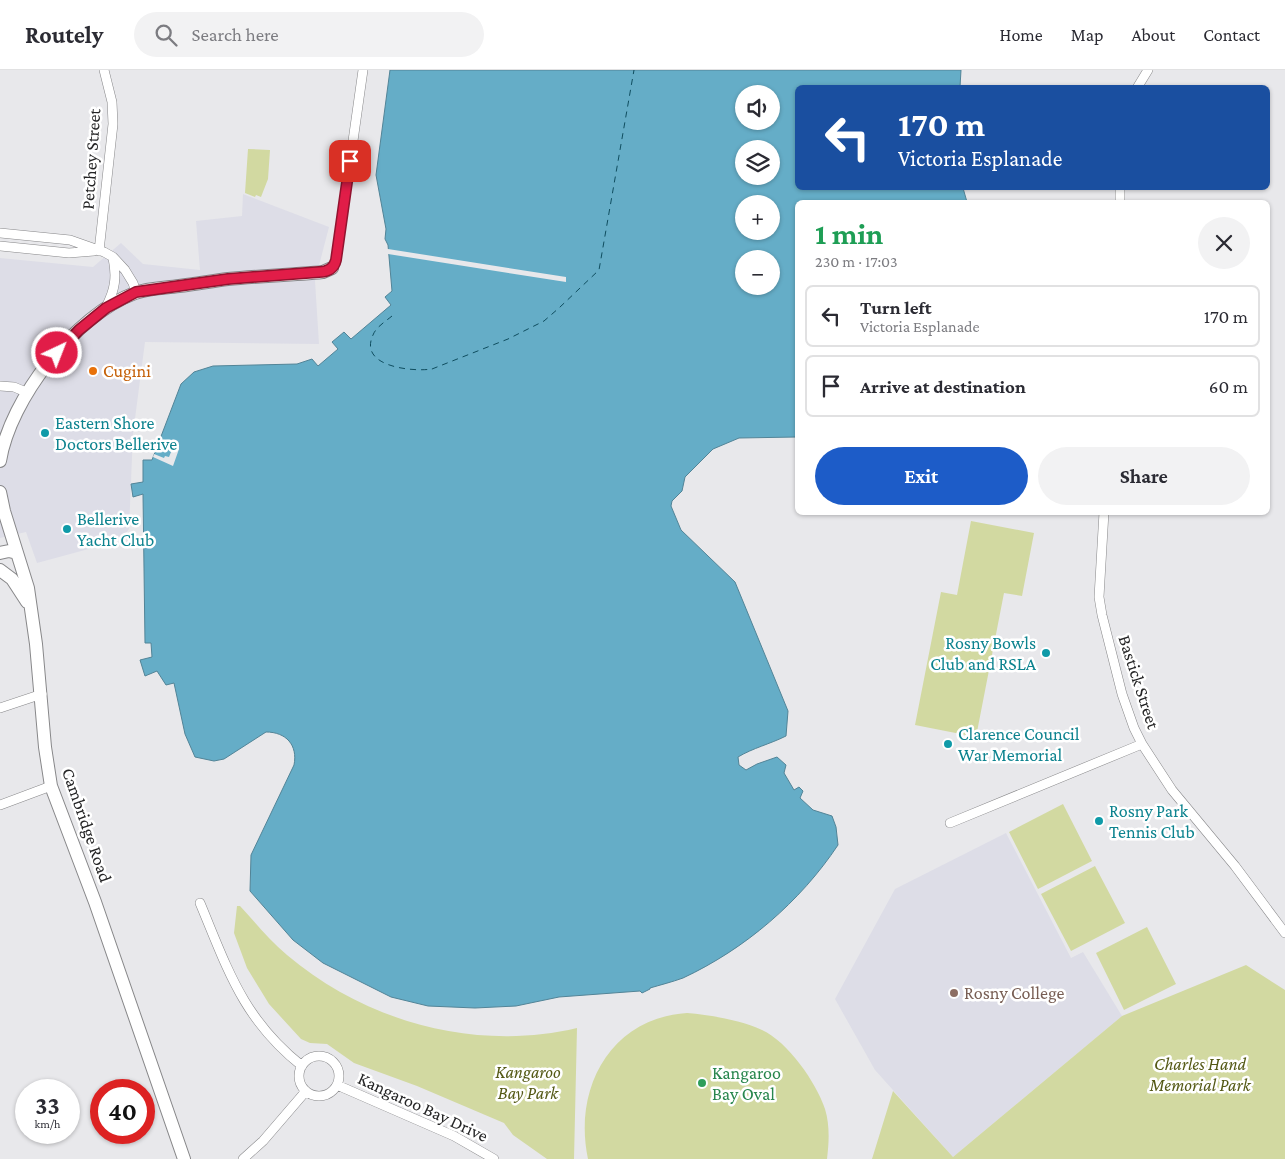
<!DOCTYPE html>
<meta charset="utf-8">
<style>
:root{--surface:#fff;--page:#f2f2f3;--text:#2b2b33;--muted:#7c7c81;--line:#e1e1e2;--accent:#1d5cc8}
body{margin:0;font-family:"Crimson Pro",serif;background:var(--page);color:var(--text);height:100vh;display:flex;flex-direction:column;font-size:19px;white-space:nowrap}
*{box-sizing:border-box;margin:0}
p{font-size:16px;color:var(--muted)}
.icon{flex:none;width:28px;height:28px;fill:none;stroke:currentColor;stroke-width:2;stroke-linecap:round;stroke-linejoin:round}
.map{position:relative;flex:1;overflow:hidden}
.side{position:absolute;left:795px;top:130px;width:475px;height:315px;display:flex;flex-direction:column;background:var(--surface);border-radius:8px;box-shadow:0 1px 4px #0004}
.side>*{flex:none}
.hud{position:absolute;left:795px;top:15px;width:475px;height:105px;border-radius:8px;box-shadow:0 1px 4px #0004;background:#1a4fa0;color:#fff;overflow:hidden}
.controls{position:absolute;left:735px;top:15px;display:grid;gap:10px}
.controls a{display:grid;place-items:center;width:45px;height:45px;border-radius:50%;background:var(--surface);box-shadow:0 1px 4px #0004;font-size:25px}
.speed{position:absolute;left:15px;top:1009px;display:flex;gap:10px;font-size:25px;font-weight:700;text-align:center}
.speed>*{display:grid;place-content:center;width:65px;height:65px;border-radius:50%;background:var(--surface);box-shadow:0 1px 4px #0004;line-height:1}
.speed small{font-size:12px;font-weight:400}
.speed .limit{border:8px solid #d22;background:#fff;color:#111}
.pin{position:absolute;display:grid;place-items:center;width:42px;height:42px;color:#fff;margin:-21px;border-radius:10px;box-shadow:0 2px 8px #0006}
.me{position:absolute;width:55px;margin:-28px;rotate:43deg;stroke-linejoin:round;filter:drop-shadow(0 0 4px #0008)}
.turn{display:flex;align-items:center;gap:18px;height:105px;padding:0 20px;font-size:22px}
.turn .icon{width:65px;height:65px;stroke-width:2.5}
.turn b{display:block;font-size:35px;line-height:42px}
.round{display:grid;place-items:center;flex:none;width:52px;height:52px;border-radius:26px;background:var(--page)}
.overview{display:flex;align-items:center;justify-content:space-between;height:85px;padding:0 20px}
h1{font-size:30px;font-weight:700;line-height:38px;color:#1e9e55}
.action{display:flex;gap:10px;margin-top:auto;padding:10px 20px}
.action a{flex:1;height:58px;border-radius:30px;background:var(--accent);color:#fff;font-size:20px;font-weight:700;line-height:58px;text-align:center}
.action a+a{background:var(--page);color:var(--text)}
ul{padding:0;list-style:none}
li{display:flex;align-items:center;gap:15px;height:62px;margin:0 10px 8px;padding:0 10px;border:2px solid var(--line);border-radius:8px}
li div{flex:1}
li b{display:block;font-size:19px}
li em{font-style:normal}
header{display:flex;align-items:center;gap:30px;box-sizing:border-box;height:70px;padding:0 25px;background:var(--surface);border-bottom:1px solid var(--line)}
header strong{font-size:24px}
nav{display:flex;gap:28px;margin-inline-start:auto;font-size:18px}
.search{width:350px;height:45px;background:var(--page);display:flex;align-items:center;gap:12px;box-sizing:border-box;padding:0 18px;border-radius:28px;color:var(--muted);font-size:19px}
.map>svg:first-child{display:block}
.built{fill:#dddde7}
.green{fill:#d2d9a1}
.water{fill:#65adc7;stroke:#528497;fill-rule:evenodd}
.pier{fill:#e8e8eb}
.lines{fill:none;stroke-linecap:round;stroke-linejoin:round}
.ferry{stroke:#0f4d5f;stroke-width:1;stroke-dasharray:6 5;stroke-linecap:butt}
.street-casing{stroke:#878789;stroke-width:10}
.secondary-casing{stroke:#878789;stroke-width:14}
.street{stroke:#fff;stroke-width:9}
.secondary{stroke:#fff;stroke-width:12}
.route-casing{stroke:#92132f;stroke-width:12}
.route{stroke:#e11d48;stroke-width:9}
.food-dot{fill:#e8710a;stroke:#fff;stroke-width:2}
.culture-dot{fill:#0f9aa8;stroke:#fff;stroke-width:2}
.education-dot{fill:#8d6e63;stroke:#fff;stroke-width:2}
.leisure-dot{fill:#2e9e5b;stroke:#fff;stroke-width:2}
.labels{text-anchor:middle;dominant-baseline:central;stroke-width:5;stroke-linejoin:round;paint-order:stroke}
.street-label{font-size:18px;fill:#252526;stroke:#fff}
.food-label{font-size:18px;fill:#c56008;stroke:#fff;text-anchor:start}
.culture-label{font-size:18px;fill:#0d838f;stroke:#fff;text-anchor:start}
.education-label{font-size:18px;fill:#785e54;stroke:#fff;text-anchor:start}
.park-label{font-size:18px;font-style:italic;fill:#545915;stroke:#fff}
.leisure-label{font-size:18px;fill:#27864d;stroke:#fff;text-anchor:start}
</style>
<header>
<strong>Routely</strong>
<div class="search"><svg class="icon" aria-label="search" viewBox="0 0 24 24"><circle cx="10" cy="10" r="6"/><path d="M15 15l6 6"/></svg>Search here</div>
<nav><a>Home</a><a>Map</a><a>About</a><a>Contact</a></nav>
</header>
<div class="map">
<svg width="1285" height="1089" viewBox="0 0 1285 1089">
<rect width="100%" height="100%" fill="#e8e8eb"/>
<path class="built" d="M 243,124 L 329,157 L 315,211 L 319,274 L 145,272 L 133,364 L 129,459 L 124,466 L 118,471 L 37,493 L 26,462 L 0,468 L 0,188 L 93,197 L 121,173 L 143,194 L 200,200 L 196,151 L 242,146 Z
M 1006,763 L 1071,888 L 1083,882 L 1122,946 L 953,1087 L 875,1000 L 835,929 L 895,819 Z"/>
<path class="green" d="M 248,79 L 270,80 L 268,109 L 261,127 L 256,125 L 255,127 L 245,123 Z
M 971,451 L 1034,463 L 1022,526 L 1004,523 L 976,667 L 915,655 L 941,522 L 957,525 Z
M 1063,734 L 1092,791 L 1038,819 L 1009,762 Z
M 1095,796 L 1125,853 L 1071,881 L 1041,824 Z
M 237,836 L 240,836 C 255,852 269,870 287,885 C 366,952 476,982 577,958 L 574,1089 L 547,1089 L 513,1065 L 504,1053 L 417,1016 L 354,993 L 327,974 L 310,973 L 301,969 L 269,934 L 247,898 L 234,863 Z
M 1147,857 L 1176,914 L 1124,940 L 1096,883 Z
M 1246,895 L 1285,920 L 1285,1089 L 872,1089 L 893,1021 L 953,1087 L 1122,946 Z
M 687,943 C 711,945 740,950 762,960 C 788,972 816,1012 825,1039 C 830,1055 829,1073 827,1089 L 588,1089 C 573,1019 610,948 687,943 Z"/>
<path class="water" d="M 390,0 L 961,0 L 960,17 L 798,18 L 798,118 L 963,118 L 967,132 L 798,132 L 797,367 L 739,368 L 713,379 L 685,407 L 682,421 L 672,431 L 671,436 L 681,460 L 735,512 L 788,641 L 786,666 C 770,674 753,678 738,687 L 739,695 L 746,700 L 757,694 L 777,687 L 786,695 L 784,703 L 794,720 L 799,717 L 803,721 L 800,728 L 813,740 L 832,746 L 836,757 L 838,775 C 800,832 745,879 683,908 C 672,912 660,915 650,918 L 650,919 L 642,923 L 640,921 L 559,927 L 516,936 L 475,938 L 428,936 L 391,927 L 323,893 L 293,870 L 250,821 L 251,785 L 294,695 C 298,675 286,662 266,662 L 224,689 L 214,691 L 195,687 L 185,664 L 174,613 L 166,615 L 157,601 L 145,606 L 140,590 L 152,587 L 151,573 L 145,573 L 143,424 L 133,427 L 131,414 L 143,412 L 143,390 L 152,390 L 181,314 L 194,302 L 213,296 L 297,294 L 312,289 L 318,296 L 338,279 L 332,272 L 344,262 L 351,269 L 391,235 L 385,227 L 392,221 L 388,175 L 385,169 L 386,159 L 376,105 ZM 744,24 L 771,24 L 771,51 L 744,51 ZM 744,79 L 771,79 L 771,106 L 744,106 ZM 744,134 L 771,134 L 771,161 L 744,161 ZM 744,189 L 771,189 L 771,216 L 744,216 Z"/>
<path class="pier" d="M 386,179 L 388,179 L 566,207 L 566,212 L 388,184 L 385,184 Z
M 173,377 L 179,379 L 173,396 L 153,387 L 154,384 L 164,388 L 165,386 L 169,387 Z"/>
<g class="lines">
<path class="ferry" d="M 392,246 C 386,251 376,257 373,265 C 358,297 413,302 432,299 L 508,269 L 544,251 L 559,238 L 599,200 L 634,0"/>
<defs>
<path id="street" d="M 1137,18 L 1148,0
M 1120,132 L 1120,118
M 0,163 L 70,170 L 104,182 L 113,187 L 125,200 L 133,213 L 136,222
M 0,176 L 69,183 L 94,181
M 99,181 L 113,54 L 112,32 L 104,0
M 332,198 L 336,191 L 363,0
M 106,237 C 115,220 117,207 113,188
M 0,316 L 14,317 L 26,322
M 1104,442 L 1099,527 L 1102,545 L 1122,624 L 1134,658 L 1142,674 L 1172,720 L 1235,796 L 1285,863
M 0,638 L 42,624
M 0,735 L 51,716
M 950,753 L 1142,674
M 200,833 C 228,900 243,949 302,996
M299 1006a20 20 0 1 1 40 0a20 20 0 1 1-40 0Z
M 337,1015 L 454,1066 L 494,1089
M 243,1089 L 263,1071 L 306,1021"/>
<path id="secondary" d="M 0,391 C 10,329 75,245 135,223 C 148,218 165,218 179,216 C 196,214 212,211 228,209 C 260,206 291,205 323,202 L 332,198
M 0,422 L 4,441 L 28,518 L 36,574 L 45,677 L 51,716 L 95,832 L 184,1089
M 0,483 L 9,481 L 17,483
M 0,500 L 12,509 L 27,532"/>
</defs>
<use href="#street" class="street-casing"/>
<use href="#secondary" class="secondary-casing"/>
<use href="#street" class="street"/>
<use href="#secondary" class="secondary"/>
</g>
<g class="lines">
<defs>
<path id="route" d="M 57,283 L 79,260 L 106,238 L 136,222 L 228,209 L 319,202 C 327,202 334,199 336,190 L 350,91"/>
</defs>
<use href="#route" class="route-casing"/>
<use href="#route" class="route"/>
</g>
<circle class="food-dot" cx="93" cy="301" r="5"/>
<g class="culture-dot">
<circle cx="45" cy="363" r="5"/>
<circle cx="67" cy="459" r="5"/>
<circle cx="1046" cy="583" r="5"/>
<circle cx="948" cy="674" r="5"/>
<circle cx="1099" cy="751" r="5"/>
</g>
<circle class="education-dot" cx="954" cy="923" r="5"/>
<circle class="leisure-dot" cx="702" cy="1013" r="5"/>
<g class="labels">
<g class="street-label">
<text transform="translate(91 89) rotate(-86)">Petchey Street</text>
<text transform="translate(1139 612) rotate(72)">Bastick Street</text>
<text transform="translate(87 755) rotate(71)">Cambridge Road</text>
<text transform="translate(423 1037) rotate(25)">Kangaroo Bay Drive</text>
</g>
<g class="food-label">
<text x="103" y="301">Cugini</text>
</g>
<g class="culture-label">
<text x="55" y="353">Eastern Shore<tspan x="55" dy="21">Doctors Bellerive</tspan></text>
<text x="77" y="449">Bellerive<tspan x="77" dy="21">Yacht Club</tspan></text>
<text x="1036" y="573" text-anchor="end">Rosny Bowls<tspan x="1036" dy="21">Club and RSLA</tspan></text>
<text x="958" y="664">Clarence Council<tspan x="958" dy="21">War Memorial</tspan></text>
<text x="1109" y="741">Rosny Park<tspan x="1109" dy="21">Tennis Club</tspan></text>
</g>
<g class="education-label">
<text x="964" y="923">Rosny College</text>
</g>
<g class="park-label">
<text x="1200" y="994">Charles Hand<tspan x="1200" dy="21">Memorial Park</tspan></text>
<text x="528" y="1002">Kangaroo<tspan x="528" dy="21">Bay Park</tspan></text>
</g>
<g class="leisure-label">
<text x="712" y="1003">Kangaroo<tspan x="712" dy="21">Bay Oval</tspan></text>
</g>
</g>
</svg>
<div class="controls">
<a><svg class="icon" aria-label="sound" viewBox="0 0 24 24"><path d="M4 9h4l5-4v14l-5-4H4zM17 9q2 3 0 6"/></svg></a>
<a><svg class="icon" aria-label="layers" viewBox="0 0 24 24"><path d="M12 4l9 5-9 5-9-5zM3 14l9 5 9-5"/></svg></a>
<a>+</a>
<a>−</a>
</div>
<div class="speed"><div>33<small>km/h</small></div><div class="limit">40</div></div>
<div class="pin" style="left:350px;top:91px;background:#d93025"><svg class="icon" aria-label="arrive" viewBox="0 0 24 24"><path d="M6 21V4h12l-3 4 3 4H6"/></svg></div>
<svg class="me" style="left:57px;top:283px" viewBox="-20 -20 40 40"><circle r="17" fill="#e11d48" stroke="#fff" stroke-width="3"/><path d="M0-11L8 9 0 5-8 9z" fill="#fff"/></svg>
<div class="hud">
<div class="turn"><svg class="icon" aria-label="left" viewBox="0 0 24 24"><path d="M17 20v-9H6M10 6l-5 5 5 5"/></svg><div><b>170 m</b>Victoria Esplanade</div></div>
</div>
<section class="side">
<div class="overview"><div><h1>1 min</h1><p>230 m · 17:03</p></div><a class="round"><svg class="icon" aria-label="close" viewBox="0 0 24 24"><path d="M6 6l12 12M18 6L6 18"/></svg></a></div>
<ul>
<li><svg class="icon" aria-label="left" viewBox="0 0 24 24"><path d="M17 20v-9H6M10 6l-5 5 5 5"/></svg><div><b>Turn left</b><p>Victoria Esplanade</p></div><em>170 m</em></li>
<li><svg class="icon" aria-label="arrive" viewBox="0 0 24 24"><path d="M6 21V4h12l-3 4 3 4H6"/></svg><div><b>Arrive at destination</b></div><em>60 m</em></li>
</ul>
<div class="action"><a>Exit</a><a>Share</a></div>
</section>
</div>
